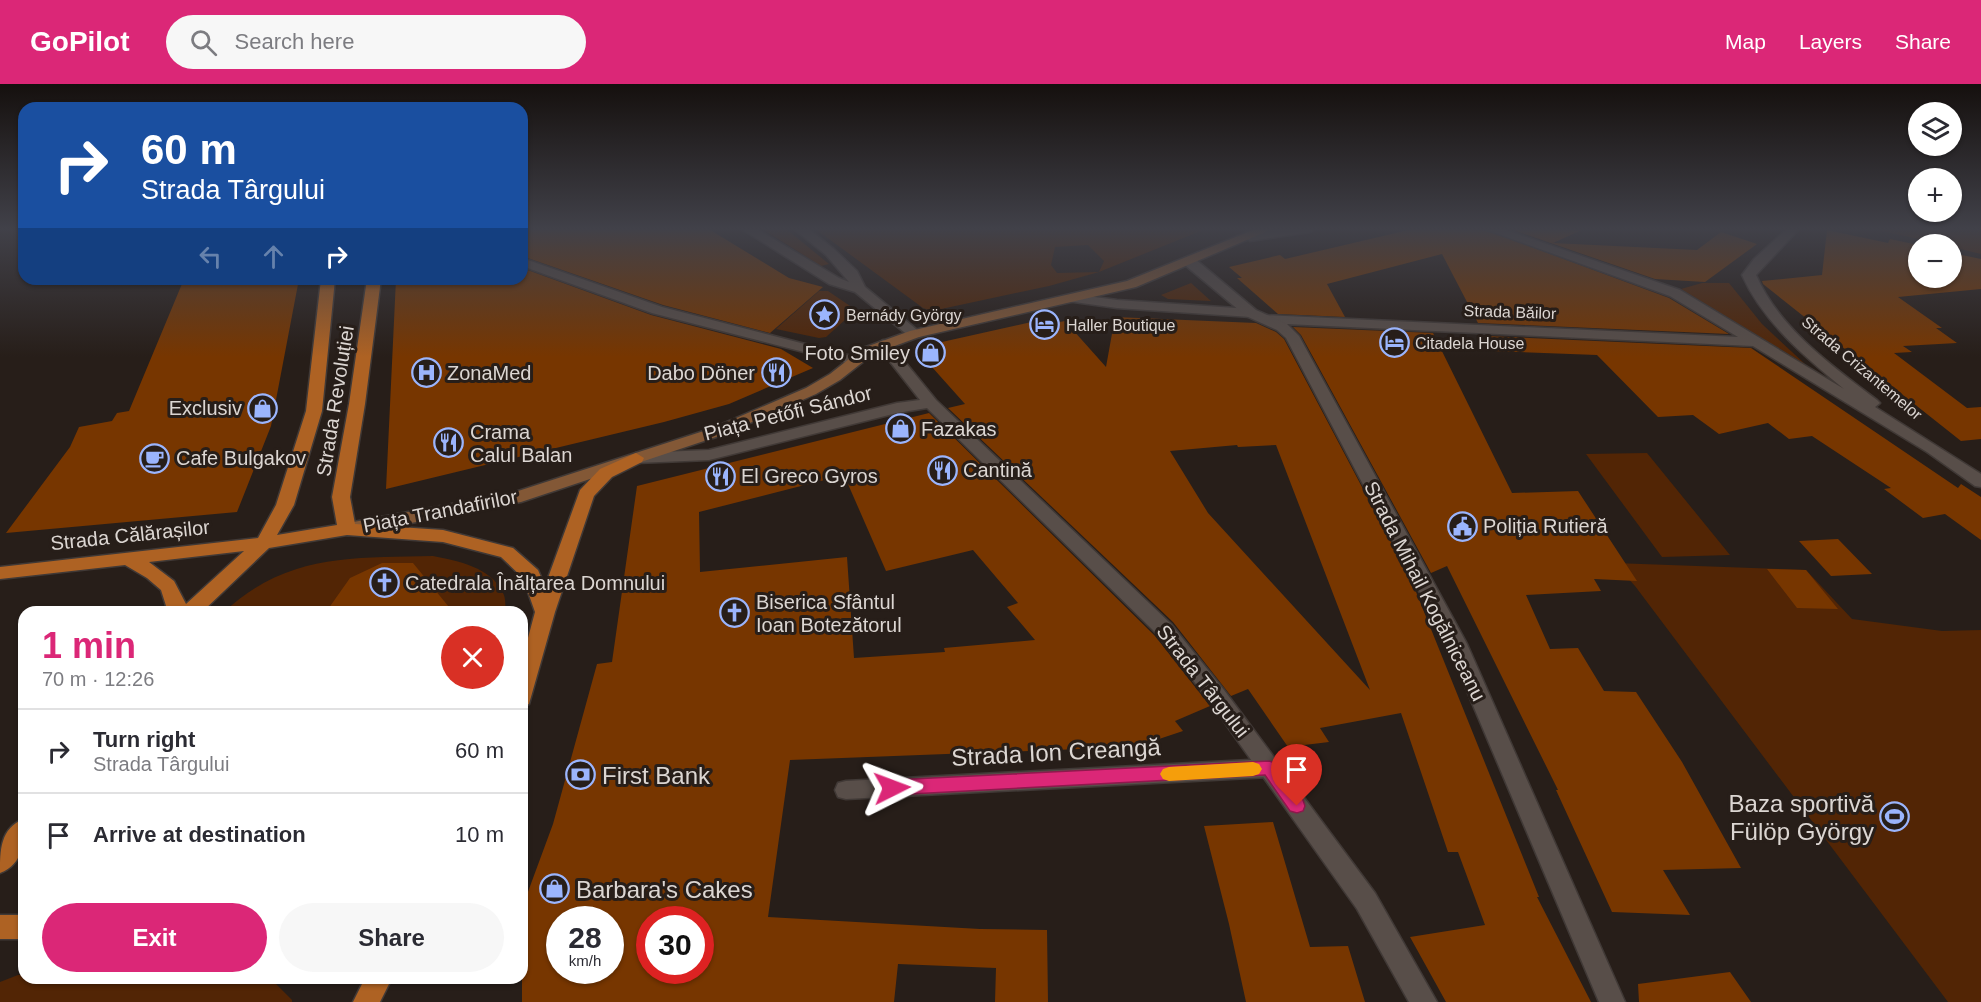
<!DOCTYPE html>
<meta charset="utf-8">
<style>
:root{--surface:#fff;--page:#f7f7f7;--text:#2b2b33;--muted:#7c7c81;--line:#e1e1e2;--accent:#db2777}
body{margin:0;font-family:Arial,sans-serif;background:var(--page);color:var(--text);height:100vh;display:flex;flex-direction:column;font-size:22px;white-space:nowrap}
*{box-sizing:border-box;margin:0}
p{font-size:20px;color:var(--muted)}
.icon{flex:none;width:33px;height:33px;fill:none;stroke:currentColor;stroke-width:2;stroke-linecap:round;stroke-linejoin:round}
.map{position:relative;flex:1;overflow:hidden}
.panel{position:absolute;left:18px;top:522px;width:510px;height:378px;display:flex;flex-direction:column;background:var(--surface);border-radius:18px;box-shadow:0 2px 4px #0004}
.panel>*{flex:none}
.banner{position:absolute;left:18px;top:18px;width:510px;height:183px;border-radius:18px;box-shadow:0 2px 4px #0004;background:#1a4fa0;color:#fff;overflow:hidden}
.buttons{position:absolute;left:1908px;top:18px;display:grid;gap:12px}
.buttons a{display:grid;place-items:center;width:54px;height:54px;border-radius:50%;background:var(--surface);box-shadow:0 2px 4px #0004;font-size:30px}
.speed{position:absolute;left:546px;top:822px;display:flex;gap:12px;font-size:30px;font-weight:700;text-align:center}
.speed>*{display:grid;place-content:center;width:78px;height:78px;border-radius:50%;background:var(--surface);box-shadow:0 2px 4px #0004;line-height:1}
.speed small{font-size:15px;font-weight:400}
.speed .limit{border:9px solid #d22;background:#fff;color:#111}
.pin{position:absolute;display:grid;place-items:center;width:51px;height:51px;color:#fff;margin:-62px -26px;border-radius:50% 50% 50% 0;rotate:-45deg;box-shadow:0 0 6px #0007}
.pin .icon{rotate:45deg}
.me{position:absolute;width:66px;margin:-33px;rotate:87deg;stroke-linejoin:round;filter:drop-shadow(0 0 4px #0008)}
.turn{display:flex;align-items:center;gap:21px;height:126px;padding:0 24px;font-size:27px}
.turn .icon{width:78px;height:78px;stroke-width:2.5}
.turn b{display:block;font-size:42px;line-height:51px}
.lanes{display:flex;align-items:center;height:57px;padding:0 24px;background:#0003;justify-content:center;gap:30px;direction:ltr}
.lanes .off{opacity:.35}
.round{display:grid;place-items:center;flex:none;width:63px;height:63px;border-radius:32px;background:var(--page)}
.headline{display:flex;align-items:center;justify-content:space-between;height:102px;padding:0 24px}
h1{font-size:36px;font-weight:600;line-height:45px;color:var(--accent)}
.button{display:flex;gap:12px;margin-top:auto;padding:12px 24px}
.button a{flex:1;height:69px;border-radius:36px;background:var(--accent);color:#fff;font-size:24px;font-weight:600;line-height:69px;text-align:center}
.button a+a{background:var(--page);color:var(--text)}
ul{padding:0;list-style:none}
li{display:flex;align-items:center;gap:18px;height:84px;padding:0 24px;border-top:2px solid var(--line)}
li div{flex:1}
li b{display:block;font-size:22px}
li em{font-style:normal}
header{display:flex;align-items:center;gap:36px;box-sizing:border-box;height:84px;padding:0 30px;background:var(--accent);color:#fff}
header strong{font-size:28px}
nav{display:flex;gap:33px;margin-inline-start:auto;font-size:21px}
.search{width:420px;height:54px;background:var(--page);display:flex;align-items:center;gap:15px;box-sizing:border-box;padding:0 21px;border-radius:33px;color:var(--muted);font-size:22px}
.map>svg:first-child{display:block}
.green{fill:#522505;fill-rule:evenodd}
.building{fill:#773600;fill-rule:evenodd}
.lines{fill:none;stroke-linecap:round;stroke-linejoin:round}
.minor-casing{stroke:#403936;stroke-width:3}
.tertiary-casing{stroke:#403936;stroke-width:3}
.secondary-casing{stroke:#403936;stroke-width:3}
.primary-casing{stroke:#403936;stroke-width:3}
.minor{fill:#584e49;fill-rule:evenodd}
.tertiary{fill:#584e49;fill-rule:evenodd}
.secondary{fill:#835836;fill-rule:evenodd}
.primary{fill:#ae6223;fill-rule:evenodd}
.route{fill:#db2777;stroke:#8e194d;stroke-width:1.5}
.slow{fill:#f59e0b}
.labels{text-anchor:middle;dominant-baseline:central;stroke-width:6;stroke-linejoin:round;paint-order:stroke}
.far-street-label{font-size:16px;fill:#dcd6d2;stroke:#271e19}
.far-poi-label{font-size:16px;fill:#dcd6d2;stroke:#271e19;text-anchor:start}
.poi-label{font-size:20px;fill:#dcd6d2;stroke:#271e19;text-anchor:start}
.street-label{font-size:20px;fill:#dcd6d2;stroke:#271e19}
.near-street-label{font-size:24px;fill:#dcd6d2;stroke:#271e19}
.near-poi-label{font-size:24px;fill:#dcd6d2;stroke:#271e19;text-anchor:start}
</style>
<header>
<strong>GoPilot</strong>
<div class="search"><svg class="icon" aria-label="search" viewBox="0 0 24 24"><circle cx="10" cy="10" r="6"/><path d="M15 15l6 6"/></svg>Search here</div>
<nav><a>Map</a><a>Layers</a><a>Share</a></nav>
</header>
<div class="map">
<svg width="1981" height="918" viewBox="0 0 1981 918">
<rect width="100%" height="100%" fill="#271e19"/>
<path class="green" d="M 761,144 L 785,144 L 829,180 L 821,182 Z
M 814,144 L 1208,144 L 1099,188 L 1049,202 L 932,227 L 923,224 ZM 1088,161 L 1104,177 L 1099,188 L 1057,189 L 1051,181 L 1055,163 Z
M 1869,144 L 1981,144 L 1981,170 L 1952,163 L 1952,160 L 1941,160 Z
M 1191,199 L 1211,217 L 1168,215 L 1161,211 Z
M 1702,199 L 1729,199 L 1762,240 L 1805,280 L 1681,205 Z
M 819,207 L 828,207 L 856,226 L 826,253 L 819,254 L 776,245 Z
M 1647,369 L 1730,471 L 1662,473 L 1586,370 Z
M 433,472 C 458,477 491,483 503,509 C 506,514 505,522 506,528 L 224,528 C 288,469 352,474 433,472 Z
M 1614,479 L 1806,486 L 1852,535 L 1942,547 L 1981,546 L 1981,918 L 1948,918 L 1635,502 Z
M 18,891 L 24,891 L 24,894 L 274,898 L 292,916 L 292,918 L 0,918 L 0,898 Z"/>
<path class="building" d="M 522,144 L 707,144 L 789,194 L 823,203 L 770,249 L 663,221 L 522,172 Z
M 1417,144 L 1480,144 L 1669,214 L 1729,250 L 1478,239 L 1442,170 L 1327,200 L 1345,233 L 1278,230 L 1237,194 L 1242,194 L 1229,183 L 1280,171 L 1285,175 Z
M 1507,144 L 1586,144 L 1553,159 L 1697,166 L 1721,148 L 1757,160 L 1705,198 L 1655,195 Z
M 1827,146 L 1888,159 L 1890,155 L 1918,161 L 1918,194 L 1952,194 L 1952,169 L 1981,175 L 1981,205 L 1898,213 L 1942,244 L 1936,244 L 1957,259 L 1903,262 L 1912,268 L 1894,269 L 1967,324 L 1981,323 L 1981,355 L 1961,357 L 1763,200 L 1762,197 L 1822,191 Z
M 522,184 L 651,231 L 781,265 L 813,284 L 729,320 L 664,338 L 386,405 L 396,195 L 522,195 Z
M 184,195 L 299,195 L 271,342 L 237,428 L 6,449 L 70,363 L 79,343 L 112,337 L 117,329 L 129,327 Z
M 1115,233 L 1256,239 L 1276,248 L 1284,255 L 1412,498 L 1539,813 L 1537,813 L 1591,918 L 1446,918 L 1410,853 L 1485,841 L 1458,768 L 1448,768 L 1401,629 L 1320,644 L 1329,658 L 1288,663 L 1248,605 L 1231,612 L 1173,538 L 948,324 L 965,320 L 915,264 L 1049,234 L 1054,239 L 1065,237 L 1106,283 ZM 1237,361 L 1238,363 L 1276,361 L 1370,606 L 1208,429 L 1170,367 Z
M 1293,243 L 1433,249 L 1512,409 L 1578,407 L 1637,497 L 1594,495 L 1601,507 L 1526,511 L 1550,565 L 1578,564 L 1604,607 L 1636,608 L 1682,678 L 1741,784 L 1663,786 L 1690,831 L 1612,828 L 1556,706 L 1558,706 L 1447,482 L 1431,489 L 1301,251 Z
M 1485,252 L 1751,264 L 1958,404 L 1961,400 L 1981,413 L 1981,456 L 1945,430 L 1923,434 L 1884,405 L 1891,404 L 1812,352 L 1789,355 L 1768,339 L 1719,350 L 1693,331 L 1658,333 L 1597,271 L 1493,267 Z
M 929,329 L 1155,552 L 1210,622 L 1175,637 L 1183,647 L 1159,655 L 1153,660 L 1080,665 L 790,676 L 768,833 L 980,845 L 1047,846 L 1048,918 L 995,918 L 996,884 L 898,880 L 894,918 L 522,918 L 522,824 L 553,740 L 597,580 L 612,578 L 637,402 ZM 844,391 L 886,487 L 973,466 L 1018,519 L 1007,523 L 1035,556 L 944,564 L 945,568 L 854,574 L 847,473 L 700,488 L 699,428 ZM 560,836 L 610,836 L 610,886 L 560,886 ZM 650,836 L 700,836 L 700,886 L 650,886 Z
M 1838,455 L 1872,490 L 1831,492 L 1799,457 Z
M 382,479 L 413,479 L 453,528 L 326,528 L 350,494 Z
M 1767,485 L 1806,486 L 1838,525 L 1797,524 Z
M 1273,738 L 1310,863 L 1348,862 L 1365,918 L 1246,918 L 1229,840 L 1204,742 Z
M 1730,888 L 1751,918 L 1639,918 L 1638,900 Z"/>
<g class="lines">
<defs>
<path id="minor" d="M 740,144 L 755,144 L 839,194 L 849,198 L 826,171 L 793,144 L 807,144 L 834,165 L 857,187 L 865,203 L 922,250 L 920,253 L 910,253 L 855,208 L 829,200 Z
M 1285,144 L 1316,144 L 1310,148 L 1250,157 L 1244,153 L 1250,149 Z
M 1482,144 L 1500,144 L 1680,206 L 1844,305 C 1805,273 1763,238 1742,191 L 1754,175 L 1788,144 L 1800,144 L 1756,191 C 1779,244 1832,282 1877,316 L 1880,319 L 1875,323 L 1981,390 L 1981,403 L 1975,402 L 1927,368 L 1753,262 L 1262,239 L 1255,235 L 1262,231 L 1738,253 L 1670,212 Z
M 522,174 L 662,223 L 859,274 L 861,277 L 854,281 L 652,229 L 522,182 Z
M 1072,210 L 1117,216 L 1251,225 L 1258,229 L 1251,233 L 1117,224 L 1067,217 L 1065,214 Z
M 1269,675 L 1277,678 L 1280,684 L 1277,690 L 1269,693 L 846,715 L 838,713 L 835,706 L 838,699 L 846,697 Z"/>
<path id="tertiary" d="M 1190,174 L 1195,175 L 1256,226 L 1287,240 L 1299,252 L 1467,560 L 1625,918 L 1599,918 L 1447,560 L 1286,254 L 1277,246 L 1246,232 L 1185,181 L 1184,178 L 1185,175 Z
M 883,256 L 888,257 L 936,316 L 1171,540 L 1224,606 L 1375,809 L 1437,918 L 1409,918 L 1357,825 L 1210,618 L 1157,550 L 927,324 L 897,329 L 709,376 L 636,379 L 628,374 L 636,369 L 709,366 L 897,319 L 920,316 L 876,260 Z"/>
<path id="secondary" d="M 1258,144 L 1275,144 L 1136,203 L 919,253 L 873,270 L 840,296 L 816,310 L 725,350 L 521,418 L 348,451 L 342,449 L 339,445 L 342,441 L 348,439 L 512,409 L 713,344 L 806,304 L 830,290 L 863,264 L 910,247 L 1127,197 Z"/>
<path id="primary" d="M 321,195 L 335,195 L 322,327 L 294,421 L 277,451 L 337,441 L 332,413 L 349,320 L 367,195 L 381,195 L 365,320 L 350,413 L 355,440 L 443,446 L 513,464 L 538,486 L 545,502 L 580,406 L 600,385 L 636,369 L 644,374 L 642,378 L 612,393 L 594,412 L 555,528 L 529,620 L 522,622 L 522,576 L 535,528 L 523,494 L 501,473 L 443,458 L 347,451 L 269,464 L 202,528 L 168,528 L 161,506 L 147,494 L 125,481 L 0,495 L 0,483 L 258,454 L 276,421 L 306,327 ZM 244,467 L 186,520 L 174,497 L 149,478 Z
M 24,735 C 24,757 24,780 0,789 C 0,767 0,744 24,735 Z
M 0,831 L 24,831 L 24,855 L 0,855 Z
M 365,894 L 392,894 L 380,918 L 353,918 Z"/>
</defs>
<use href="#minor" class="minor-casing"/>
<use href="#tertiary" class="tertiary-casing"/>
<use href="#secondary" class="secondary-casing"/>
<use href="#primary" class="primary-casing"/>
<use href="#minor" class="minor"/>
<use href="#tertiary" class="tertiary"/>
<use href="#secondary" class="secondary"/>
<use href="#primary" class="primary"/>
</g>
<linearGradient id="sky" x2="0" y2="1"><stop stop-color="#15100e"/><stop offset="0.53" stop-color="#414149"/><stop offset="1" stop-color="#414149" stop-opacity="0"/></linearGradient>
<rect width="1981" height="273" fill="url(#sky)"/>
<path class="route" d="M 1269,677 L 1275,679 L 1303,716 L 1305,722 L 1303,727 L 1297,729 L 1290,727 L 1265,691 L 892,711 L 886,709 L 883,704 L 886,699 L 892,696 Z"/>
<path class="slow" d="M 1253,678 L 1259,680 L 1262,685 L 1259,690 L 1253,692 L 1169,697 L 1163,695 L 1160,690 L 1163,685 L 1169,683 Z"/>
<defs>
<symbol id="sight-ring" viewBox="-11 -11 22 22"><circle r="9.5" fill="#271e19" stroke="#9bb5fd" stroke-width="1.5"/><path d="M0-6L1.8-2.2L6-1.7L2.9 1.2L3.7 5.4L0 3.3L-3.7 5.4L-2.9 1.2L-6-1.7L-1.8-2.2Z" fill="#9bb5fd"/></symbol>
<symbol id="hotel-ring" viewBox="-11 -11 22 22"><circle r="9.5" fill="#271e19" stroke="#9bb5fd" stroke-width="1.5"/><path d="M-6-4.5h1.5V1H6V5H4.5V3h-9V5H-6ZM-4 0a1.8 1.8 0 1 1 3.6 0ZM.5 0V-2.5h3Q6-2.5 6 0Z" fill="#9bb5fd"/></symbol>
<symbol id="shop-ring" viewBox="-11 -11 22 22"><circle r="9.5" fill="#271e19" stroke="#9bb5fd" stroke-width="1.5"/><path d="M-5-2.5h2.3a2.7 3.5 0 0 1 5.4 0H5L5.5 6h-11ZM-1.5-2.5h3a1.5 2.3 0 0 0-3 0Z" fill="#9bb5fd"/></symbol>
<symbol id="hospital-ring" viewBox="-11 -11 22 22"><circle r="9.5" fill="#271e19" stroke="#9bb5fd" stroke-width="1.5"/><path d="M-5-5h3v3.5h4V-5h3V5h-3V1.5h-4V5h-3Z" fill="#9bb5fd"/></symbol>
<symbol id="restaurant-ring" viewBox="-11 -11 22 22"><circle r="9.5" fill="#271e19" stroke="#9bb5fd" stroke-width="1.5"/><path d="M-5-6h1v4h1v-4h1v4h1v-4h1v5L-1.5 .5V6h-2V.5L-5-1ZM5-6V6H3V1.5H1.5Q1.5-4 5-6Z" fill="#9bb5fd"/></symbol>
<symbol id="cafe-ring" viewBox="-11 -11 22 22"><circle r="9.5" fill="#271e19" stroke="#9bb5fd" stroke-width="1.5"/><path d="M-5.5-4.5H6V0H3Q3 3.5 0 3.5H-2.5Q-5.5 3.5-5.5 0ZM3-3.2v2h1.7v-2ZM-6 4.5H4V6H-6Z" fill="#9bb5fd"/></symbol>
<symbol id="civic-ring" viewBox="-11 -11 22 22"><circle r="9.5" fill="#271e19" stroke="#9bb5fd" stroke-width="1.5"/><path d="M-.6-6.5H3V-4.5H.6V-3L4-1V1h2V6H-6V1h2V-1L-.6-3ZM-1.2 2.5V6h2.4V2.5Z" fill="#9bb5fd"/></symbol>
<symbol id="church-ring" viewBox="-11 -11 22 22"><circle r="9.5" fill="#271e19" stroke="#9bb5fd" stroke-width="1.5"/><path d="M-1.2-6h2.4v3.5h3.3v2.4h-3.3V6h-2.4V-.1h-3.3v-2.4h3.3Z" fill="#9bb5fd"/></symbol>
<symbol id="bank-ring" viewBox="-11 -11 22 22"><circle r="9.5" fill="#271e19" stroke="#9bb5fd" stroke-width="1.5"/><path d="M-6-4H6V4H-6ZM0-2.3a2.3 2.3 0 1 0 0 4.6a2.3 2.3 0 1 0 0-4.6Z" fill="#9bb5fd"/></symbol>
<symbol id="stadium-ring" viewBox="-11 -11 22 22"><circle r="9.5" fill="#271e19" stroke="#9bb5fd" stroke-width="1.5"/><path d="M0-5a6.5 5 0 1 0 0 10a6.5 5 0 1 0 0-10ZM-3.5-1.8h7v3.6h-7Z" fill="#9bb5fd"/></symbol>
</defs>
<g fill-rule="evenodd">
<use href="#sight-ring" x="808" y="214" width="33" height="33"/>
<use href="#hotel-ring" x="1028" y="224" width="33" height="33"/>
<use href="#hotel-ring" x="1378" y="242" width="33" height="33"/>
<use href="#shop-ring" x="914" y="252" width="33" height="33"/>
<use href="#hospital-ring" x="410" y="272" width="33" height="33"/>
<use href="#restaurant-ring" x="760" y="272" width="33" height="33"/>
<use href="#shop-ring" x="246" y="308" width="33" height="33"/>
<use href="#shop-ring" x="884" y="328" width="33" height="33"/>
<use href="#restaurant-ring" x="432" y="342" width="33" height="33"/>
<use href="#cafe-ring" x="138" y="358" width="33" height="33"/>
<use href="#restaurant-ring" x="926" y="370" width="33" height="33"/>
<use href="#restaurant-ring" x="704" y="376" width="33" height="33"/>
<use href="#civic-ring" x="1446" y="426" width="33" height="33"/>
<use href="#church-ring" x="368" y="482" width="33" height="33"/>
<use href="#church-ring" x="718" y="512" width="33" height="33"/>
<use href="#bank-ring" x="564" y="674" width="33" height="33"/>
<use href="#stadium-ring" x="1878" y="716" width="33" height="33"/>
<use href="#shop-ring" x="538" y="788" width="33" height="33"/>
</g>
<g class="labels">
<g class="far-street-label">
<text transform="translate(1510 228) rotate(2)">Strada Băilor</text>
<text transform="translate(1862 284) rotate(40)">Strada Crizantemelor</text>
</g>
<g class="far-poi-label">
<text x="846" y="231">Bernády György</text>
<text x="1066" y="241">Haller Boutique</text>
<text x="1415" y="259">Citadela House</text>
</g>
<g class="poi-label">
<text x="910" y="269" text-anchor="end">Foto Smiley</text>
<text x="447" y="289">ZonaMed</text>
<text x="755" y="289" text-anchor="end">Dabo Döner</text>
<text x="242" y="324" text-anchor="end">Exclusiv</text>
<text x="921" y="345">Fazakas</text>
<text x="470" y="348">Crama<tspan x="470" dy="23">Calul Balan</tspan></text>
<text x="176" y="374">Cafe Bulgakov</text>
<text x="963" y="386">Cantină</text>
<text x="741" y="392">El Greco Gyros</text>
<text x="1483" y="442">Poliția Rutieră</text>
<text x="405" y="499">Catedrala Înălțarea Domnului</text>
<text x="756" y="518">Biserica Sfântul<tspan x="756" dy="23">Ioan Botezătorul</tspan></text>
</g>
<g class="street-label">
<text transform="translate(335 317) rotate(-81)">Strada Revoluției</text>
<text transform="translate(788 329) rotate(-14)">Piața Petőfi Sándor</text>
<text transform="translate(440 427) rotate(-11)">Piața Trandafirilor</text>
<text transform="translate(130 451) rotate(-6)">Strada Călărașilor</text>
<text transform="translate(1425 507) rotate(63)">Strada Mihail Kogălniceanu</text>
<text transform="translate(1203 597) rotate(52)">Strada Târgului</text>
</g>
<g class="near-street-label">
<text transform="translate(1056 668) rotate(-3)">Strada Ion Creangă</text>
</g>
<g class="near-poi-label">
<text x="602" y="691">First Bank</text>
<text x="1874" y="719" text-anchor="end">Baza sportivă<tspan x="1874" dy="28">Fülöp György</tspan></text>
<text x="576" y="805">Barbara's Cakes</text>
</g>
</g>
</svg>
<div class="buttons">
<a><svg class="icon" aria-label="layers" viewBox="0 0 24 24"><path d="M12 4l9 5-9 5-9-5zM3 14l9 5 9-5"/></svg></a>
<a>+</a>
<a>−</a>
</div>
<div class="speed"><div>28<small>km/h</small></div><div class="limit">30</div></div>
<div class="pin" style="left:1297px;top:722px;background:#d93025"><svg class="icon" aria-label="arrive" viewBox="0 0 24 24"><path d="M6 21V4h12l-3 4 3 4H6"/></svg></div>
<svg class="me" style="left:892px;top:704px" viewBox="-20 -20 40 40"><path d="M0-17L14 15 0 8-14 15z" fill="#db2777" stroke="#fff" stroke-width="4"/></svg>
<div class="banner">
<div class="turn"><svg class="icon" aria-label="right" viewBox="0 0 24 24"><path d="M7 20v-9h11M14 6l5 5-5 5"/></svg><div><b>60 m</b>Strada Târgului</div></div>
<div class="lanes"><svg class="icon off" aria-label="left" viewBox="0 0 24 24"><path d="M17 20v-9H6M10 6l-5 5 5 5"/></svg><svg class="icon off" aria-label="ahead" viewBox="0 0 24 24"><path d="M12 20V5M6 11l6-6 6 6"/></svg><svg class="icon" aria-label="right" viewBox="0 0 24 24"><path d="M7 20v-9h11M14 6l5 5-5 5"/></svg></div>
</div>
<section class="panel">
<div class="headline"><div><h1>1 min</h1><p>70 m · 12:26</p></div><a class="round" style="background:#d93025;color:#fff"><svg class="icon" aria-label="close" viewBox="0 0 24 24"><path d="M6 6l12 12M18 6L6 18"/></svg></a></div>
<ul>
<li><svg class="icon" aria-label="right" viewBox="0 0 24 24"><path d="M7 20v-9h11M14 6l5 5-5 5"/></svg><div><b>Turn right</b><p>Strada Târgului</p></div><em>60 m</em></li>
<li><svg class="icon" aria-label="arrive" viewBox="0 0 24 24"><path d="M6 21V4h12l-3 4 3 4H6"/></svg><div><b>Arrive at destination</b></div><em>10 m</em></li>
</ul>
<div class="button"><a>Exit</a><a>Share</a></div>
</section>
</div>
